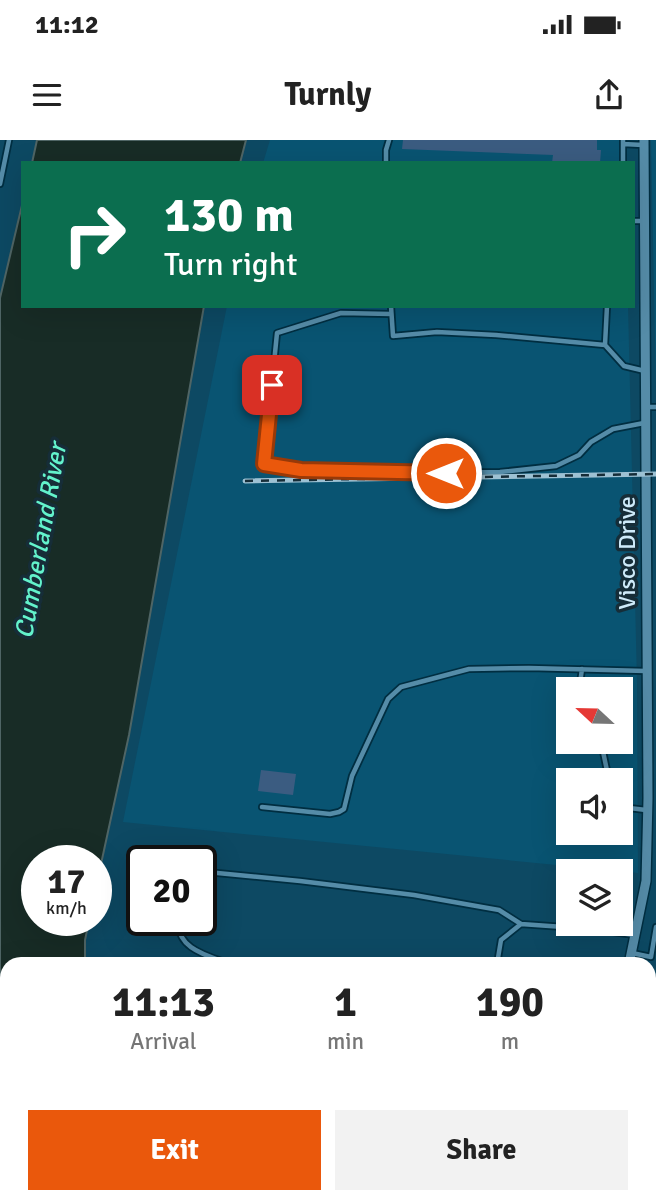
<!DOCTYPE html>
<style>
:root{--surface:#fff;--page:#f2f2f2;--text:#222;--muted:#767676;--accent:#ea580c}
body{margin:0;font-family:Signika,sans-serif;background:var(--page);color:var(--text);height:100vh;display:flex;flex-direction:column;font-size:26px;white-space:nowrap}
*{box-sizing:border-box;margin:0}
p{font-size:23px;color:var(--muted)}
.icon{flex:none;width:38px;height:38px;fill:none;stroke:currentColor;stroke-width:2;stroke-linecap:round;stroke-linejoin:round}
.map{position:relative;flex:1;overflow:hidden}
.panel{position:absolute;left:0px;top:817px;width:656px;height:247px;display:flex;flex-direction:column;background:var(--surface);border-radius:21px 21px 0 0;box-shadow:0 7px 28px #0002}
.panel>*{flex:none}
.guide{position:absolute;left:21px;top:21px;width:614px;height:147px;border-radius:0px;box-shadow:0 7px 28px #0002;background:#0b6e4f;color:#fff;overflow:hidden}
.needle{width:46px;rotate:292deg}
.tools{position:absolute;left:556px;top:537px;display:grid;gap:14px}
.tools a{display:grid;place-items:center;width:77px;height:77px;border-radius:0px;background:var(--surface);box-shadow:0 7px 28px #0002;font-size:35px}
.speed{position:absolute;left:21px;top:705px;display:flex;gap:14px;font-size:35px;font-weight:700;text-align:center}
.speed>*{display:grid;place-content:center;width:91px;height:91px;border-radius:50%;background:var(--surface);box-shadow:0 7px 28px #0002;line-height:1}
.speed small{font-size:18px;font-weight:400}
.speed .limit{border:4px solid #111;border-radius:10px;background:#fff;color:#111}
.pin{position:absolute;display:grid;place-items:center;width:60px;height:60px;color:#fff;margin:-30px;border-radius:14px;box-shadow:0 4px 10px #0006}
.me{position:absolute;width:77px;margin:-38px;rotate:270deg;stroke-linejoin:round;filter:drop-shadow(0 0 5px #0008)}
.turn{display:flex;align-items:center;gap:24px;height:147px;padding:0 28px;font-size:32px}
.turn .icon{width:91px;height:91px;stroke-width:2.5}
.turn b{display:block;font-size:49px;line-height:60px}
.eta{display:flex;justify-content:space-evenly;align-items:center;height:119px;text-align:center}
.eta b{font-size:42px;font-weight:700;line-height:49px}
.cta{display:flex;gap:14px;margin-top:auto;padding:14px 28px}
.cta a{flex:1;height:80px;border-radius:0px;background:var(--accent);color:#fff;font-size:28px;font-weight:700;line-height:80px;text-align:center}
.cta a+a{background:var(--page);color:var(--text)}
.status{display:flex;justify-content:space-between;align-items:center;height:49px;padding:0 35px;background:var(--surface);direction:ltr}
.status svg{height:19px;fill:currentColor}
header{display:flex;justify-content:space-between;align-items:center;height:91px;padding:0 28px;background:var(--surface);font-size:32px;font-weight:700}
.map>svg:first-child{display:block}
.built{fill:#095472;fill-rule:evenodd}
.water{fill:#182c26;stroke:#4f6565;stroke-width:2}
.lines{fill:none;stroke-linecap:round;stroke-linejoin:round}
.stream{stroke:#4f6565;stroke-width:2.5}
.building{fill:#3b5c81}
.service-casing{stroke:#002e41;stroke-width:8}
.minor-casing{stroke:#002e41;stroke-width:12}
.service{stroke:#558ca8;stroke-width:4.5}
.minor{stroke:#558ca8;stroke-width:9}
.rail-casing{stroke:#9dc1d3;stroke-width:5}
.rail{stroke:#162d38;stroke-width:2.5;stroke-dasharray:8;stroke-linecap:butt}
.route-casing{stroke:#983908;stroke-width:18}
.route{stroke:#ea580c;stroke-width:12}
.labels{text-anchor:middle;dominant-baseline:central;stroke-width:7;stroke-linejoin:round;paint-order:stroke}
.street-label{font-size:24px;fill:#ceeaf9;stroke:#162d38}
.water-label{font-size:26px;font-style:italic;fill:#63f3cc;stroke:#162d38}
</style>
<div class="status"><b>11:12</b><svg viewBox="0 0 49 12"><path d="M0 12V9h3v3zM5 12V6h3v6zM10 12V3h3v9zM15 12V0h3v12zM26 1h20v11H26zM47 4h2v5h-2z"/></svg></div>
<header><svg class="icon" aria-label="menu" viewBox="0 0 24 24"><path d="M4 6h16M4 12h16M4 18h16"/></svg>Turnly<svg class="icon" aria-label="share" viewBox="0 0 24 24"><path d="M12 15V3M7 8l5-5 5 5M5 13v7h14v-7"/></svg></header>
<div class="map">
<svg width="656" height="1063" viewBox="0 0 656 1063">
<rect width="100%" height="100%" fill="#0d4963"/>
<path class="built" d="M 270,0 L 625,0 L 626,23 L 263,23 Z
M 651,0 L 656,0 L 656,251 Z
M 227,166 L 628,166 L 637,543 L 638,733 L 123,682 ZM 569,550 L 621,550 L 621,602 L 569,602 ZM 569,640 L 621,640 L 621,693 L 569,693 Z"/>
<path class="water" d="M 37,0 L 246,0 L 240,23 L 32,23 Z
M 23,61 L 23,166 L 204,166 L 129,595 L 96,747 L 96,721 L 37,721 L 37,780 L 89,781 L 85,800 L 85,824 L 7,824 L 7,1057 L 90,1057 L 90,1063 L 0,1063 L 0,158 Z"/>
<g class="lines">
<path class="stream" d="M 260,1057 L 288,1063"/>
</g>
<path class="building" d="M 403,0 L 597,0 L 597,10 L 601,10 L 600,23 L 552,23 L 553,15 L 402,9 Z
M 261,630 L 296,634 L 293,655 L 258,651 Z"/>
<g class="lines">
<defs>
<path id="service" d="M 623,0 L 623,23
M 623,4 L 643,5
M 386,23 L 386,10 L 389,0
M 0,44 L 9,0
M 634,81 L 643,81
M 391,166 L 393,196 L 437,192 L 496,195 L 605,205 L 624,226 L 645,231
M 391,174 L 341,173 L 277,193 L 264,324 L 301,330 L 419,333 L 500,332 L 556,326 L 579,315 L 591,302 L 613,289 L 644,283
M 605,205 L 607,166
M 646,267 L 656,267
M 579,550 L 582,529
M 601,602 L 609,640
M 262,667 L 330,674 L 339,672 L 344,669 L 352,636 L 388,559 L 401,547 L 469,529 L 529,528 L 646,531
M 621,667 L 646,670
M 201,735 L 207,732 L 300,741 L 414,755 L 499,770 L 521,784
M 179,780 C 175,809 209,816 230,824
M 632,813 L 651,817 L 656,787
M 497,824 L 501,800 L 521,784 L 592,789 L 634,795
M 649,838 L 656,840
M 649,906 L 656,907
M 649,937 L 656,938
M 649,1001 L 656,1002
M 649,1029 L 656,1031
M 605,1063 L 606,1057"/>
<path id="minor" d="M 629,824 L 646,741 L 648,658 L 644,0
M 580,1063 L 581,1057"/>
</defs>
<use href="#service" class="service-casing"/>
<use href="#minor" class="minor-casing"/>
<use href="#service" class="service"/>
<use href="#minor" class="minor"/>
<defs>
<path id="rail" d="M 245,341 L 656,334"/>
</defs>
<use href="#rail" class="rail-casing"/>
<use href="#rail" class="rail"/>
</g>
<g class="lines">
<defs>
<path id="route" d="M 272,245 L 264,324 L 301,330 L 446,333"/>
</defs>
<use href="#route" class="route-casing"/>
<use href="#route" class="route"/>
</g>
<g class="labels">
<g class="street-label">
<text transform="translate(627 413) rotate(-90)">Visco Drive</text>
</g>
<g class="water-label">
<text transform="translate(41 401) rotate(-80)">Cumberland River</text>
</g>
</g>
</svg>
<div class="tools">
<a><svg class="needle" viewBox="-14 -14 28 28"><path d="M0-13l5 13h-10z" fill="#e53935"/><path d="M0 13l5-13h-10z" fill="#767676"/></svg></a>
<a><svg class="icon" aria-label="sound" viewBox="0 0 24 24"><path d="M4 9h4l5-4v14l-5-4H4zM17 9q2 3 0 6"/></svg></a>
<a><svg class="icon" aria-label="layers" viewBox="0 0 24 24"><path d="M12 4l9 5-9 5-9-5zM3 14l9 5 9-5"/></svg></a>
</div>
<div class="speed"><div>17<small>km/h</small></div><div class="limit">20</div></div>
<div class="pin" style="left:272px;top:245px;background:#d93025"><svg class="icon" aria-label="arrive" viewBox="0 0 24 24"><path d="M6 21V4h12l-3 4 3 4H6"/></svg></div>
<svg class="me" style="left:446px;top:333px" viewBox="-20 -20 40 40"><circle r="17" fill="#ea580c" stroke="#fff" stroke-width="3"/><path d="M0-11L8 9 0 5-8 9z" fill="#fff"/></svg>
<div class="guide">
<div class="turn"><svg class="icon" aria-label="right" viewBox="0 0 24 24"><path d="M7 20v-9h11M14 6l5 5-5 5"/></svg><div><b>130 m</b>Turn right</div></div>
</div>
<section class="panel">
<div class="eta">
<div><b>11:13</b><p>Arrival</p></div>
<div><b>1</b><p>min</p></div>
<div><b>190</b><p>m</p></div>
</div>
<div class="cta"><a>Exit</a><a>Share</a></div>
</section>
</div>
